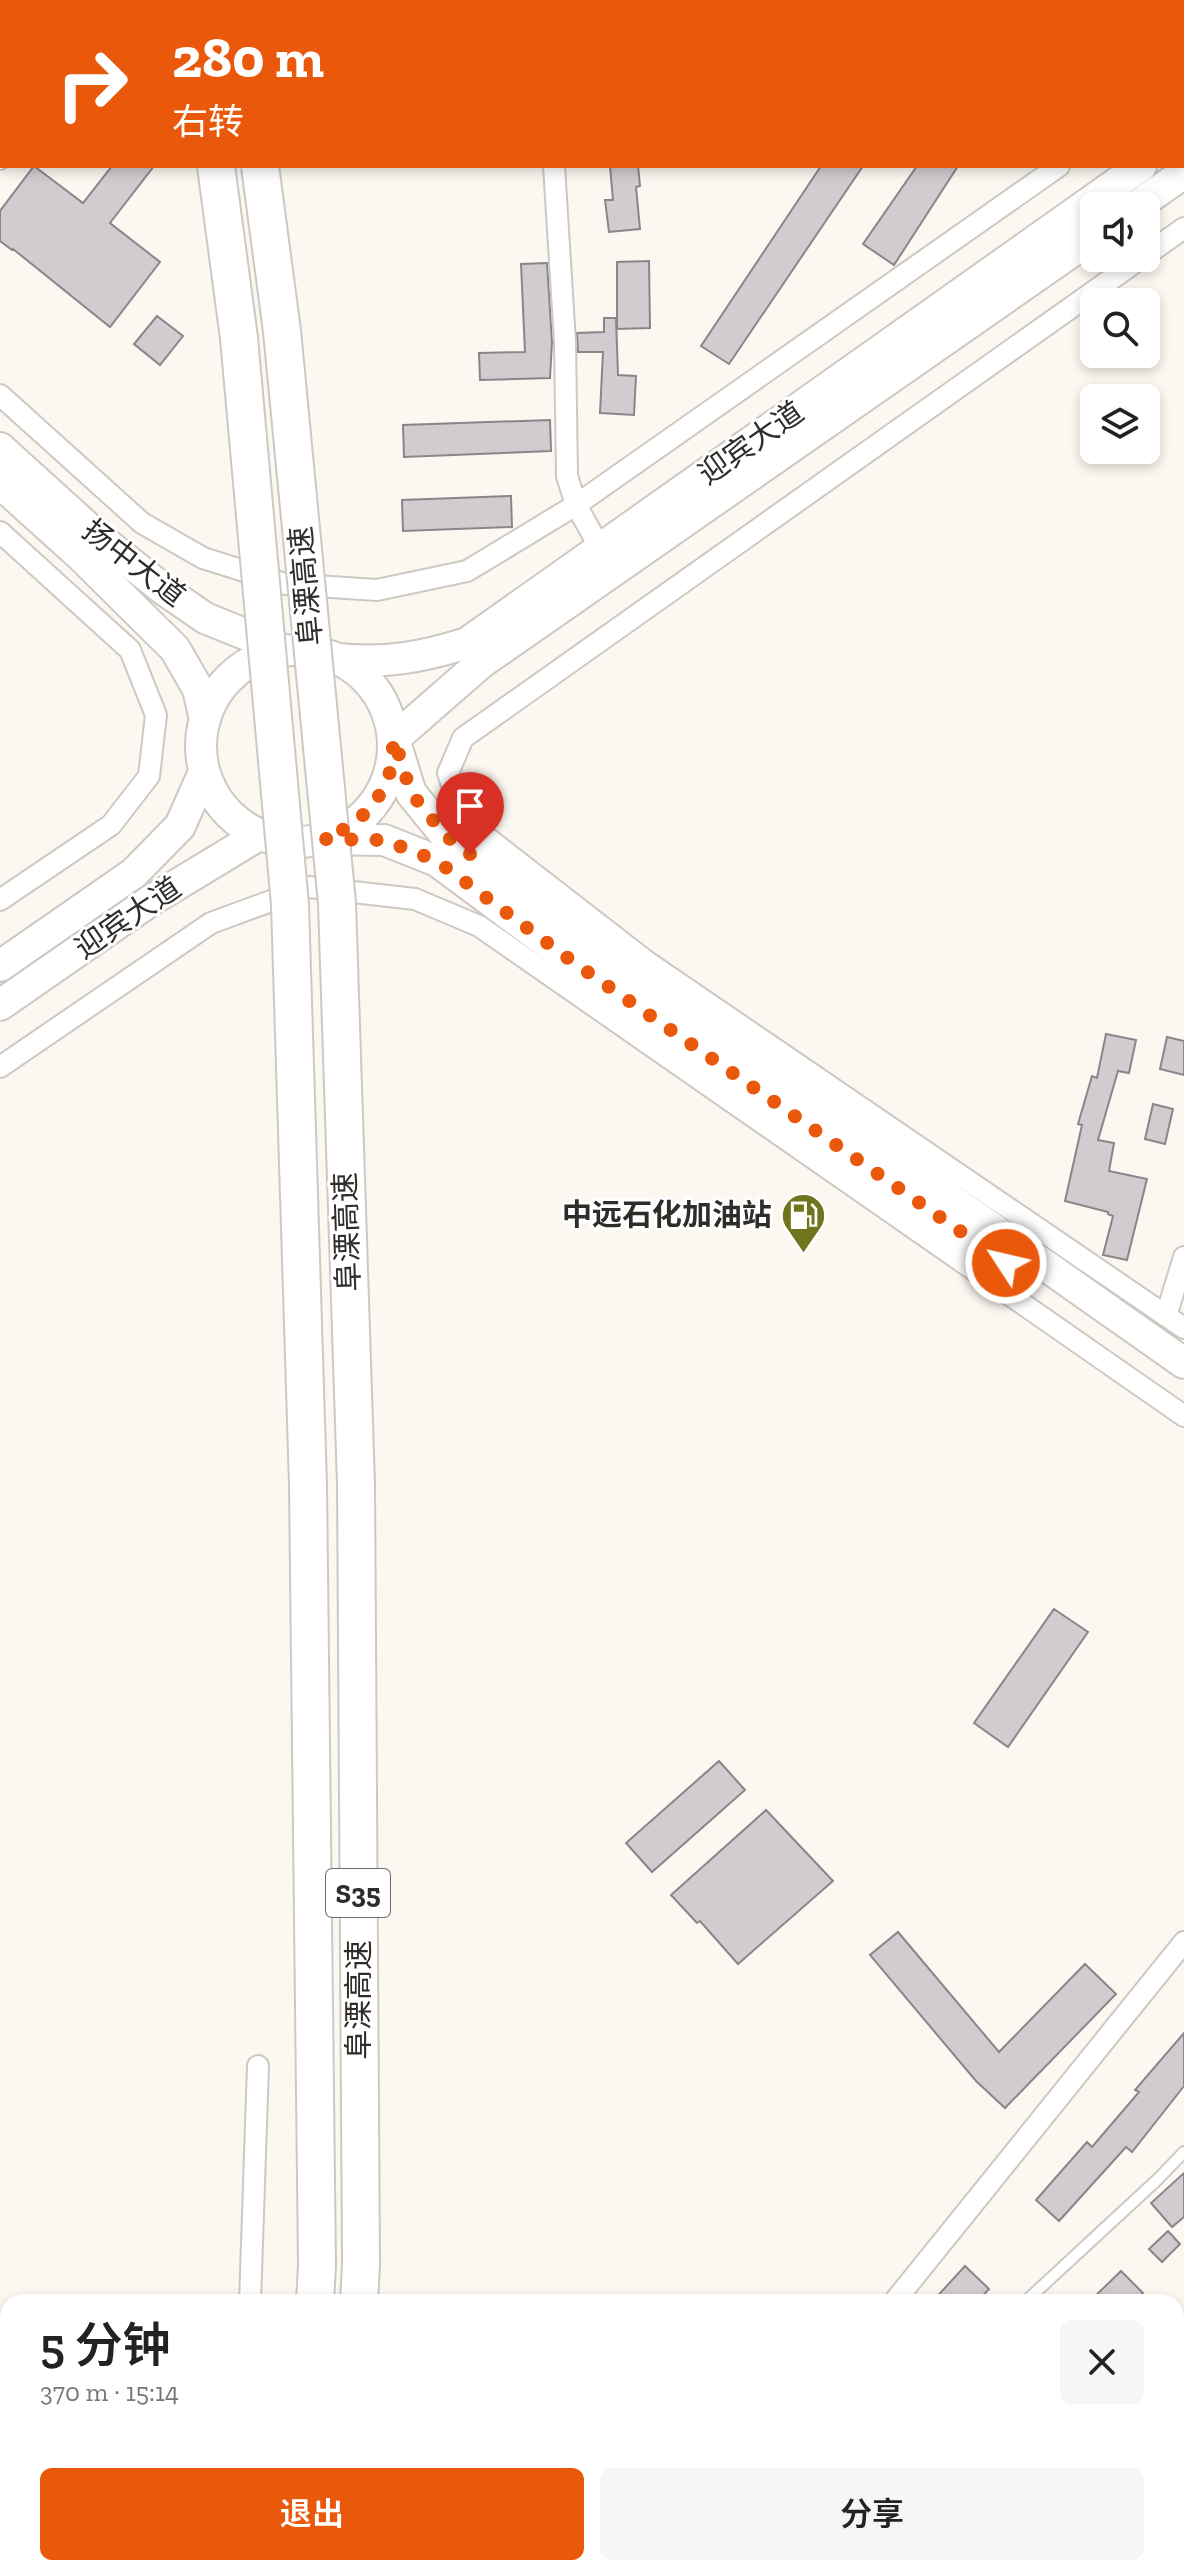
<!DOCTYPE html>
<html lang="zh">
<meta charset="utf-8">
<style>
:root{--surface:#fff;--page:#f6f6f6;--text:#222;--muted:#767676;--accent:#ea580c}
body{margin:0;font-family:"Zilla Slab","Noto Sans SC",serif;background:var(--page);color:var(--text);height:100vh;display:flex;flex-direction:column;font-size:30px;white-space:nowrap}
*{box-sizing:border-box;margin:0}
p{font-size:26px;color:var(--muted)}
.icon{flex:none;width:44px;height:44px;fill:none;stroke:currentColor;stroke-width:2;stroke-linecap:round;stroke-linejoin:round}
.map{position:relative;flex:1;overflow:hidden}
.sheet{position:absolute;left:0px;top:2294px;width:1184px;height:282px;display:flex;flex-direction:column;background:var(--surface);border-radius:24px 24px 0 0;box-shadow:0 4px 12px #0003}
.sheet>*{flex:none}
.hud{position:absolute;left:0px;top:0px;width:1184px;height:168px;box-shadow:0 4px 12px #0003;background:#ea580c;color:#fff;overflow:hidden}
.controls{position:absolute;left:1080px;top:192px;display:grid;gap:16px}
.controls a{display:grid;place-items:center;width:80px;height:80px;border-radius:12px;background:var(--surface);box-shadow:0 4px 12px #0003;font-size:40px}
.pin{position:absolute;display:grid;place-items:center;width:68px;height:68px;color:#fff;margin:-82px -34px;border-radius:50% 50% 50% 0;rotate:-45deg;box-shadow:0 0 8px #0007}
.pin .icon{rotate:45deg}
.me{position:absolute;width:88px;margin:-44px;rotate:305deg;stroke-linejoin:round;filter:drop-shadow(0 0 6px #0008)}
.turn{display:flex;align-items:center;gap:28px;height:168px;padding:0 40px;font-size:36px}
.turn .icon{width:104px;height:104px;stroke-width:2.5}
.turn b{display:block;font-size:56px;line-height:68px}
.round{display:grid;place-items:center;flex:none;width:84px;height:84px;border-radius:12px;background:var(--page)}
.headline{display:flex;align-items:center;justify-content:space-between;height:136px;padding:0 40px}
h1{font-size:48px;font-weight:600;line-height:60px}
.button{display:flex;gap:16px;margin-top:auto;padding:16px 40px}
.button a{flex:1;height:92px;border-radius:12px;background:var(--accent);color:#fff;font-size:32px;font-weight:600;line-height:92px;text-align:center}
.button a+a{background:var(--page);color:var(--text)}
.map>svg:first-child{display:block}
.building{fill:#d2cbd0;stroke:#8b858a;stroke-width:2}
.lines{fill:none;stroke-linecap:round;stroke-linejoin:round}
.service-casing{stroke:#cdc8c2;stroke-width:14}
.minor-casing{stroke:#cdc8c2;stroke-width:24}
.primary-casing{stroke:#cdc8c2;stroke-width:34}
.motorway-casing{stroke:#cdc8c2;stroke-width:40}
.service{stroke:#fff;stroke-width:10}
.minor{stroke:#fff;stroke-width:20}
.primary{stroke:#fff;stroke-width:30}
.motorway{stroke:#fff;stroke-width:36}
.motorway-bridge-casing{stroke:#cdc8c2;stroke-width:40;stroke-linecap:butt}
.motorway-bridge{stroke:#fff;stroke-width:36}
.route{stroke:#ea580c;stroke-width:14;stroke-dasharray:0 25.2}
.labels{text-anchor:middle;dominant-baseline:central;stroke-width:6;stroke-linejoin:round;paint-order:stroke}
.shield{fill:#fff;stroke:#6d6c6a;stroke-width:2}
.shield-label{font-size:28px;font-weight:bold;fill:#2f2d2a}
.street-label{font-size:30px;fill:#2f2d2a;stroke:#fff}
.poi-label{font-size:30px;font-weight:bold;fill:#2f2d2a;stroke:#fff;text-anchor:end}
</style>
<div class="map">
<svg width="1184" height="2575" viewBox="0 0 1184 2575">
<rect width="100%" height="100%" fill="#fcf8f1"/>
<path class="building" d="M 34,166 L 83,203 L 112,166 L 154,166 L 110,223 L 160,262 L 110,327 L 13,249 L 12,250 L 0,241 L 0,211 Z
M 610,166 L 638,166 L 640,186 L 636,187 L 640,229 L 609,232 L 605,200 L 613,200 Z
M 821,166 L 863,166 L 729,364 L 701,346 Z
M 917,166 L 958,166 L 894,265 L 863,244 Z
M 649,261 L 650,328 L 617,329 L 617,262 Z
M 547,263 L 552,342 L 550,378 L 480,380 L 479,353 L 525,352 L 521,264 Z
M 157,316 L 183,336 L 160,365 L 134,344 Z
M 604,318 L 616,318 L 618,375 L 636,376 L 634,415 L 600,413 L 603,352 L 578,352 L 577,333 L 604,332 Z
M 550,420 L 551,451 L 404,457 L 403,425 Z
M 511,496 L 512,527 L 403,531 L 402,500 Z
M 1106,1034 L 1136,1040 L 1129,1073 L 1118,1071 L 1098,1140 L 1114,1143 L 1109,1171 L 1147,1179 L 1127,1260 L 1103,1255 L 1113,1216 L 1108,1214 L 1108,1212 L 1065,1201 L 1082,1125 L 1078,1124 L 1092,1076 L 1097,1078 Z
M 1167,1037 L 1184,1041 L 1184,1075 L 1160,1069 Z
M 1153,1104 L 1173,1109 L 1165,1144 L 1145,1139 Z
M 1054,1609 L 1088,1632 L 1008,1747 L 974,1723 Z
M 719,1761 L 745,1790 L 652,1872 L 626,1843 Z
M 766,1810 L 833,1881 L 738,1964 L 700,1921 L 697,1923 L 671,1895 Z
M 898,1932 L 999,2052 L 1085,1964 L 1116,1994 L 1005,2108 L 976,2081 L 870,1955 Z
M 1184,2033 L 1184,2086 L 1132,2152 L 1126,2147 L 1059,2221 L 1036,2200 L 1087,2142 L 1092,2147 L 1139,2092 L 1135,2090 Z
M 1184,2173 L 1184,2217 L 1172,2227 L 1151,2203 Z
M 1168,2231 L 1180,2244 L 1162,2262 L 1149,2249 Z
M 965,2266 L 989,2289 L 977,2302 L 932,2302 Z
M 1121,2271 L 1143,2293 L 1133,2302 L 1089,2302 Z"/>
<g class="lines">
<defs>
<path id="service" d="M 1025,2302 L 1158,2179 L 1184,2152
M 652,2568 L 656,2575
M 930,2568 L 938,2575
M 835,2575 L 843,2568"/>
<path id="minor" d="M 537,0 L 538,2
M 119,2 L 121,0
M 1182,79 L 1184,78
M 0,159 L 2,156
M 554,166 L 565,342 L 567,476 L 576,505 L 600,548
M 1146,255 L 1184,228
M 1141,258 L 463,738 L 448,773 L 463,819 L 646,961 L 1184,1328
M 0,395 L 142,523 L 203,558 L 285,584 L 377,590 L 467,571 L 576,505 L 1059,166
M 0,532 L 130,650 L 156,715 L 149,776 L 111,825 L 0,900
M 0,1067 L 211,923 L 309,887 L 415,899 L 479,926 L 1184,1416
M 1166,1316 L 1184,1257
M 250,2302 L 258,2066
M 894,2302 L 1184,1942
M 0,2387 L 8,2392
M 259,2568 L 260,2569
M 1167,2568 L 1177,2575
M 237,2575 L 237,2568
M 673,2575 L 679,2568
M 1040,2575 L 1045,2568"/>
<path id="primary" d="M 1182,137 L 1184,136
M 1137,206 L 1184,173
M 1094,236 L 481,663 L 394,739 L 411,793 L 446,836 L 591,946 L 1184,1363
M 0,448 L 97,536 L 163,589 L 205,618 L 284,650
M 0,483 L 80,555 L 175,649 L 198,689 L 205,720
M201 746a96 96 0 1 1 192 0a96 96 0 1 1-192 0Z
M 338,659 C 385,664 423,657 467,643 L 1141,166
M 323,839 L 384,840 L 437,861 L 573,962 L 999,1258
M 0,966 L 134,873 L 180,826 L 204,772
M 0,1005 L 150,901 L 259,835"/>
<path id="motorway" d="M 194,0 L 194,2
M 239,0 L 239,2
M 356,1484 L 361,2264 L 359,2302
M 308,1485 L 317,2265 L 315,2302
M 301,2575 L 302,2568
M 346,2575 L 346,2568"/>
</defs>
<use href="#service" class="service-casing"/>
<use href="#minor" class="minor-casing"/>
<use href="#primary" class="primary-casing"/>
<use href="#motorway" class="motorway-casing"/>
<use href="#service" class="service"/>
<use href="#minor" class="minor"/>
<use href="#primary" class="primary"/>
<use href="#motorway" class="motorway"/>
<defs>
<path id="motorway-bridge" d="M 216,166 L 239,338 L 290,905 L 308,1485
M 260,166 L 282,331 L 337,903 L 356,1484"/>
</defs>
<use href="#motorway-bridge" class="motorway-bridge-casing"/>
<use href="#motorway-bridge" class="motorway-bridge"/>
</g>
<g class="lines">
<path class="route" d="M 470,854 L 446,836 L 411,793 L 394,739 L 390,772 L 376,802 L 353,825 L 323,839 L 384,840 L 437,861 L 573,962 L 1006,1263"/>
</g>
<defs>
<symbol id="fuel-pin" viewBox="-11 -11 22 30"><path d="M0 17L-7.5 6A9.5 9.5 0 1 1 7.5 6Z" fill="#70741c" stroke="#fff"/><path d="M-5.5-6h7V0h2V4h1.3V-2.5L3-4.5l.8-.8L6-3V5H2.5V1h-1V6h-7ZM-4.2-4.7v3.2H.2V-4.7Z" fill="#fff"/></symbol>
</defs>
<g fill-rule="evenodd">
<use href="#fuel-pin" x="778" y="1190" width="51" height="69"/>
</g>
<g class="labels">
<rect class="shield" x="326" y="1869" width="64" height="48" rx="6"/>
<g class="shield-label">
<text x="358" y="1893">S35</text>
</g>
<g class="street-label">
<text transform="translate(751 443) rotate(-35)">迎宾大道</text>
<text transform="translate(134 563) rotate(38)">扬中大道</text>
<text transform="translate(306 586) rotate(-95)">阜溧高速</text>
<text transform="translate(128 918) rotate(-34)">迎宾大道</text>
<text transform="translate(347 1232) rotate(-92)">阜溧高速</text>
<text transform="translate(359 2000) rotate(-90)">阜溧高速</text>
</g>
<g class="poi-label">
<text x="772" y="1215">中远石化加油站</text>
</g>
</g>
</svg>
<div class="controls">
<a><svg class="icon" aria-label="sound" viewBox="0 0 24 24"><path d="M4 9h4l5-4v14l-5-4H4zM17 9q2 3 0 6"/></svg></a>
<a><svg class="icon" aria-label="search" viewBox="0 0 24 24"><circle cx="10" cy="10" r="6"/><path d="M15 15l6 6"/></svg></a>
<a><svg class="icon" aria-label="layers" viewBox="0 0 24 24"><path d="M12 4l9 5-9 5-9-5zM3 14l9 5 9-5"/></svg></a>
</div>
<div class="pin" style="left:470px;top:854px;background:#d93025"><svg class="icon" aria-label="arrive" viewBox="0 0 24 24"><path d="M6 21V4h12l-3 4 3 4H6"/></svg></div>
<svg class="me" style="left:1006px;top:1263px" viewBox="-20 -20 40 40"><circle r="17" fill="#ea580c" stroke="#fff" stroke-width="3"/><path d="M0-11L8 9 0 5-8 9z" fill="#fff"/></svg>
<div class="hud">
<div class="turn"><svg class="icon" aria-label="right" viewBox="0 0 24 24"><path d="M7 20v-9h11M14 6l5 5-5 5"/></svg><div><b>280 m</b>右转</div></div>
</div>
<section class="sheet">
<div class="headline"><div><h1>5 分钟</h1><p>370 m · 15:14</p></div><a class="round"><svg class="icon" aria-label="close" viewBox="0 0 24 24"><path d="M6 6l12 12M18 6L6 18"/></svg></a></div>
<div class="button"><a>退出</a><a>分享</a></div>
</section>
</div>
